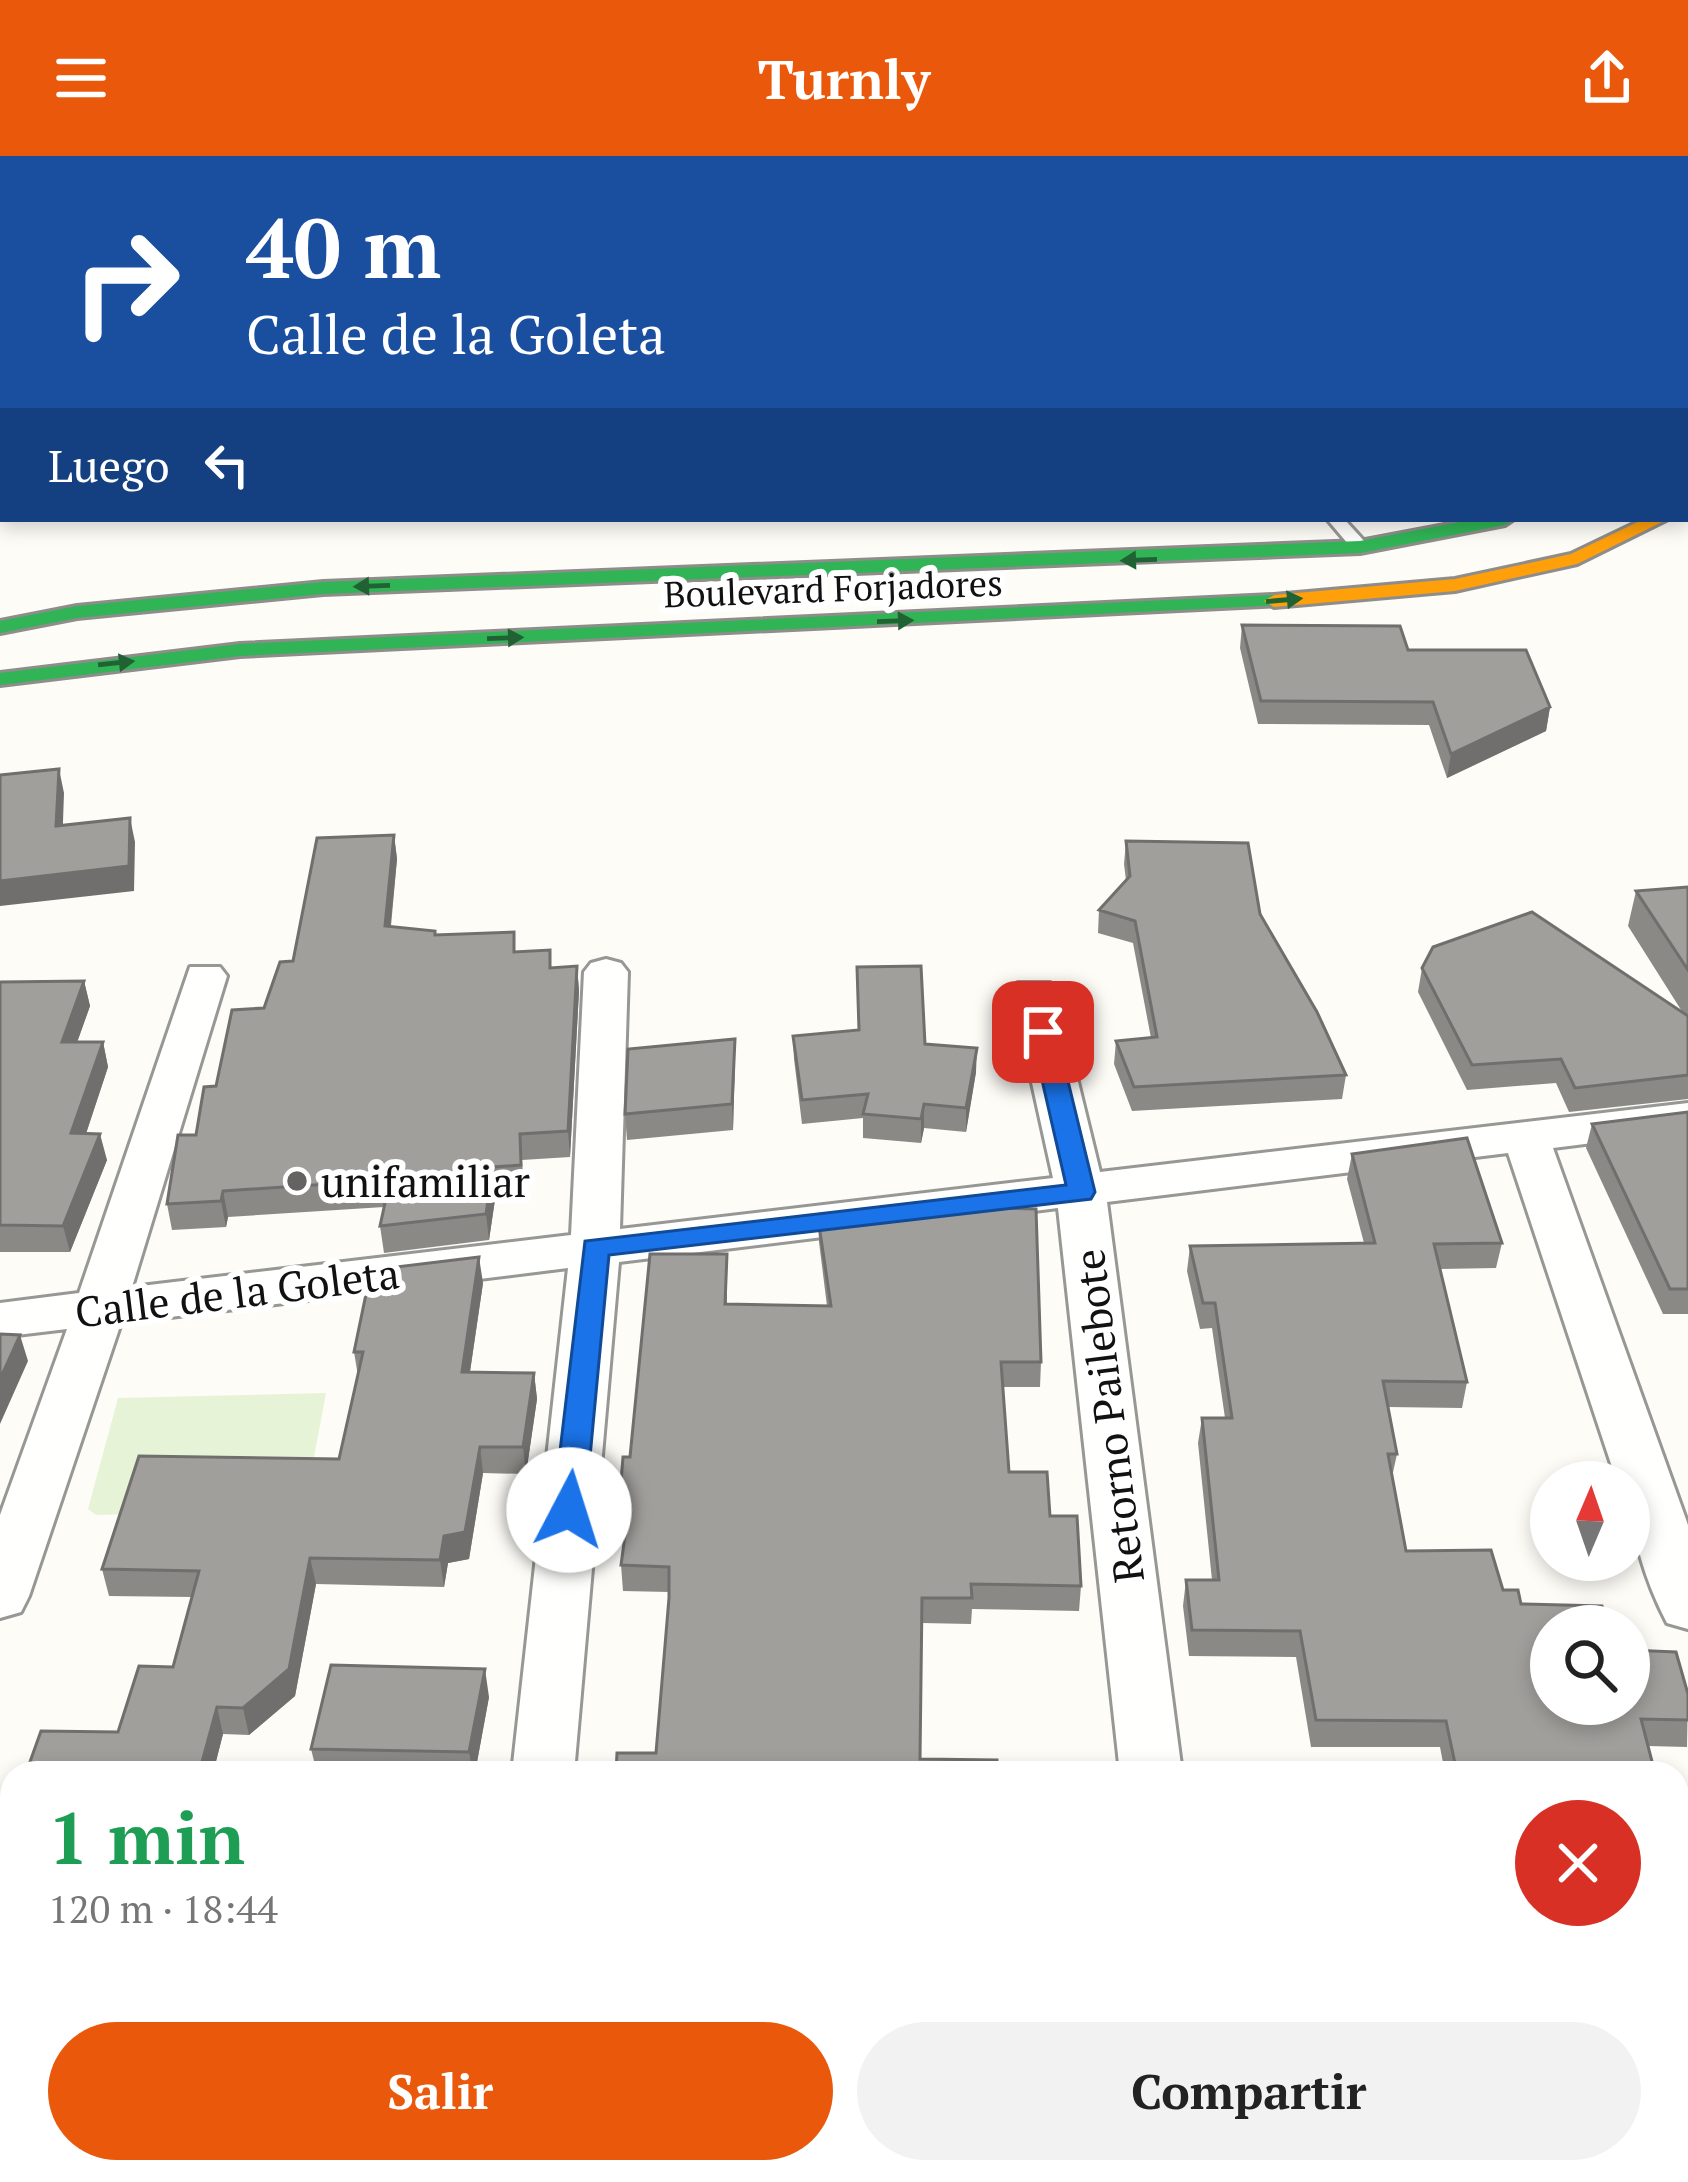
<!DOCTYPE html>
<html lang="es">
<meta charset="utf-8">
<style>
:root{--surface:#fff;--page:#f2f2f2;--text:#222;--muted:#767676;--accent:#ea580c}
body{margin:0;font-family:"PT Serif",serif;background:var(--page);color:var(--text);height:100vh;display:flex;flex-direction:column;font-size:45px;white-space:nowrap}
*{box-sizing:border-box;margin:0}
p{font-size:39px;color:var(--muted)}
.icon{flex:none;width:66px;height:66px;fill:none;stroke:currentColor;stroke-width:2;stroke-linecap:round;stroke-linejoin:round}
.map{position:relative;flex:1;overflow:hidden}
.sheet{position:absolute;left:0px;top:1605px;width:1689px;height:423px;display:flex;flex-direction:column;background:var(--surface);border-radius:36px 36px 0 0;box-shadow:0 6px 18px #0003}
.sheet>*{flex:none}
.top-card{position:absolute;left:0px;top:0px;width:1689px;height:366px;box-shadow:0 6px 18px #0003;background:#1a4fa0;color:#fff;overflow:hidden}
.needle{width:78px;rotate:2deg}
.buttons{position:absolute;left:1530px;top:1305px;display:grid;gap:24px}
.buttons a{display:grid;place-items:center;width:120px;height:120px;border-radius:50%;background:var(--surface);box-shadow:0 6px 18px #0003;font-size:60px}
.pin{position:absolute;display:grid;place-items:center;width:102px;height:102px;color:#fff;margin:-51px;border-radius:24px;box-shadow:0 6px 18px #0006}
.me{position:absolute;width:132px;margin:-66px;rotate:5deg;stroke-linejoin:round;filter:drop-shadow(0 0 9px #0008)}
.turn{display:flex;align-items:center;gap:42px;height:252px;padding:0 48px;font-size:54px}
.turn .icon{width:156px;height:156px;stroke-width:2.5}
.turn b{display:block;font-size:84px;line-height:102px}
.then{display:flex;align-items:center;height:114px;padding:0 48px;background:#0003;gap:24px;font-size:45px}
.round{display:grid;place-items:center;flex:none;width:126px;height:126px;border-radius:63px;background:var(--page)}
.head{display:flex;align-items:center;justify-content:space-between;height:204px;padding:0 48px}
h1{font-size:72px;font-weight:600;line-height:90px;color:#1e9e55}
.action{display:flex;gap:24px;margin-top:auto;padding:24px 48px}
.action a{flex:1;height:138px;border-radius:72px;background:var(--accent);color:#fff;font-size:48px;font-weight:600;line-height:138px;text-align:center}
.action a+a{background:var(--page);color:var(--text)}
header{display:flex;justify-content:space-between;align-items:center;height:156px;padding:0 48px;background:var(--accent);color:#fff;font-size:54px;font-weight:600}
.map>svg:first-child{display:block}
.green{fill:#e7f3d7}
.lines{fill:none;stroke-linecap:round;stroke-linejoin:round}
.lane-casing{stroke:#979795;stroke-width:6}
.street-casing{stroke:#979795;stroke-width:6}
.fast-casing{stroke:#8e8d8b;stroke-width:6}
.slow-casing{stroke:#8e8d8b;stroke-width:6}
.lane{fill:#fffffe;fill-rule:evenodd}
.street{fill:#fffffe;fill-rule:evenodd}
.fast{fill:#30b455;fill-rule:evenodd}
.slow{fill:#ff9f0a;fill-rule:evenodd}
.wall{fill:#8a8986}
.shaded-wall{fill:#716f6d}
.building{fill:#a19f9c;stroke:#716f6d;stroke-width:3}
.oneway{fill:#206233}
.route{fill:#1a73e8;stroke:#114b97;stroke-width:3}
.poi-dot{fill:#646362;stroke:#fff;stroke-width:4.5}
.labels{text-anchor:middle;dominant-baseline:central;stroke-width:12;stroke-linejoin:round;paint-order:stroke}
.far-street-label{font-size:36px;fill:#111;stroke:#fff}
.poi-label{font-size:42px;fill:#111;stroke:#fff;text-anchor:start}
.street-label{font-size:42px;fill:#111;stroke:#fff}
</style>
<header><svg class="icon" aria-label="menu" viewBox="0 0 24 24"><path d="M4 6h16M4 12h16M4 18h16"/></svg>Turnly<svg class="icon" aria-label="share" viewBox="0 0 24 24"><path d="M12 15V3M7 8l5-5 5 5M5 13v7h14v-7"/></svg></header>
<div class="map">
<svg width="1688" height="2026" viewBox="0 0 1688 2026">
<rect width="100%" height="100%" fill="#fdfcf7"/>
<path class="green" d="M 326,1237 L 304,1354 L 96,1359 L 88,1353 L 118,1242 Z"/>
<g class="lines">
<defs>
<path id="lane" d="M 1327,363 L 1344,363 L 1366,387 L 1366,395 L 1354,395 Z"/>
<path id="street" d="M 3,34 L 3,51 L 0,52 L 0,35 Z
M 0,132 L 3,132 L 3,148 L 0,148 Z
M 606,803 L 621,807 L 628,816 L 620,1073 L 1053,1022 L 1012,836 L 1018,827 L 1050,827 L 1056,836 L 1100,1016 L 1688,947 L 1688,975 L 1553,992 L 1688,1369 L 1688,1473 L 1667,1467 C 1645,1425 1629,1373 1629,1326 L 1617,1326 L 1508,997 L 1107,1046 L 1182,1617 L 1120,1617 L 1058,1052 L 619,1106 L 574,1617 L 512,1617 L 568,1112 L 121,1167 L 29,1440 L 21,1456 L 0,1462 L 0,1359 L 67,1173 L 0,1181 L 0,1147 L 79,1137 L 190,811 L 220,811 L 227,820 L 132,1131 L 571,1079 L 584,816 L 591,807 Z
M 0,1885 L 12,1885 L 12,1947 L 0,1947 Z
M 461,2016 L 533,2016 L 531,2026 L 459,2026 Z
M 889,2016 L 1000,2016 L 1005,2026 L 894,2026 Z
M 1162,2016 L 1234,2016 L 1235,2026 L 1163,2026 Z"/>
<path id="fast" d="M 1686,257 L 1688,257 L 1686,269 Z
M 1476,363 L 1514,363 L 1505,369 L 1360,397 L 323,438 L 77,462 L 0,477 L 0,465 L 77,450 L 323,426 L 1360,385 Z
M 1274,439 L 1284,445 L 1281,449 L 240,500 L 0,529 L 0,517 L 240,488 Z"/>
<path id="slow" d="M 1644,363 L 1668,363 L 1577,408 L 1455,435 L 1274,451 L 1264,445 L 1274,439 L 1455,423 L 1571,398 Z"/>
</defs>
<use href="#lane" class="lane-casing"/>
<use href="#street" class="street-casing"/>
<use href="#fast" class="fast-casing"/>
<use href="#slow" class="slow-casing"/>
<use href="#lane" class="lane"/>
<use href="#street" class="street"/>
<use href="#fast" class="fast"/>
<use href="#slow" class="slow"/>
</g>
<path class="wall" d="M 0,0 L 762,0 L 760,3 L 3,3 L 3,30 L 0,30 Z
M 1385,0 L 1688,0 L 1688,198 L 1686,198 L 1686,3 L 1386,3 Z
M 3,159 L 3,234 L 0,234 L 0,163 Z
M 1242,469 L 1408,494 L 1550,551 L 1546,575 L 1447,622 L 1429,569 L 1258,568 L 1240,492 Z
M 394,679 L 397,703 L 391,770 L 435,775 L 436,779 L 516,796 L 550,794 L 551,812 L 577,810 L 579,835 L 570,1001 L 522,1004 L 524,1035 L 496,1037 L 489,1084 L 384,1097 L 380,1070 L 384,1051 L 228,1061 L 226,1071 L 172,1074 L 167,1048 L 216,930 L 293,805 Z
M 1126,685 L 1260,758 L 1346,919 L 1342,943 L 1132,955 L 1114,908 L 1116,885 L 1151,882 L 1133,787 L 1098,777 L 1099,754 L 1126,724 L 1124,708 Z
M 1688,731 L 1688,943 L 1569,956 L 1556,927 L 1467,934 L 1418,836 L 1422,812 L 1683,857 L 1628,770 L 1636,735 Z
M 84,825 L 90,850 L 77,886 L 103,886 L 108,911 L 86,978 L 107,1004 L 70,1096 L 0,1096 L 0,826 Z
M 793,880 L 925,888 L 976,916 L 966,976 L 924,972 L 921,987 L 863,982 L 863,962 L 802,968 L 794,903 Z
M 735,883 L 733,974 L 627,984 L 625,958 Z
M 1688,956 L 1688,1158 L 1663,1158 L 1586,992 L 1592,968 Z
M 1352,998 L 1502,1087 L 1496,1112 L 1440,1113 L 1467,1226 L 1462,1252 L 1388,1251 L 1397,1298 L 1392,1321 L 1406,1395 L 1503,1434 L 1551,1470 L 1688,1538 L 1687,1591 L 1648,1590 L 1655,1617 L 1445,1617 L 1440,1591 L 1311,1591 L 1296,1501 L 1189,1500 L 1183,1450 L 1186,1424 L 1212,1424 L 1198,1287 L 1202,1262 L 1225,1262 L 1212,1172 L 1200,1173 L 1187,1115 L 1190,1090 L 1364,1087 L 1347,1023 Z
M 818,1062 L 1041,1206 L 1040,1231 L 1003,1231 L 1009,1316 L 1050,1360 L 1081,1430 L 1079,1455 L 972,1453 L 971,1468 L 922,1467 L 656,1597 L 669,1436 L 623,1435 L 621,1409 L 626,1375 L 621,1375 L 619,1350 L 630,1301 L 727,1098 L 727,1148 L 827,1150 L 819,1086 Z
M 483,1127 L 470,1216 L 534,1217 L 537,1243 L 526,1318 L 483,1317 L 469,1403 L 448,1407 L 444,1431 L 316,1428 L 295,1540 L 249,1579 L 223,1578 L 213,1617 L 26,1617 L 118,1576 L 173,1511 L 192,1441 L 109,1440 L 102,1413 L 339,1303 L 358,1220 L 354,1196 Z
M 489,1541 L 475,1617 L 317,1617 L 311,1593 Z
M 1677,1699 L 1688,1740 L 1688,2003 L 1677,2003 Z
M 12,1716 L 12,1746 L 6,1729 Z"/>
<path class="shaded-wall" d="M 1550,551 L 1546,575 L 1447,622 L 1451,598 Z
M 59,613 L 64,637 L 62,694 L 56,670 Z
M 130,662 L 135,686 L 134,735 L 0,750 L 0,725 Z
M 394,679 L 397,703 L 388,794 L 385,770 Z
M 577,810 L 579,835 L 570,1001 L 568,975 Z
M 84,825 L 90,850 L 68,912 L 62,886 Z
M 735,883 L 735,909 L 733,974 L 732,948 Z
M 103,886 L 108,911 L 77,1004 L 71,977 Z
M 977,892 L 976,916 L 966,976 L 966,952 Z
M 924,948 L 924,972 L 921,987 L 921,963 Z
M 100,978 L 107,1004 L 70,1096 L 63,1070 Z
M 493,1011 L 496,1037 L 489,1084 L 486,1058 Z
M 223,1035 L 228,1061 L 226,1071 L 221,1045 Z
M 479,1101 L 483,1127 L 466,1242 L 462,1216 Z
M 20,1179 L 28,1205 L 0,1268 L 0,1223 Z
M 534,1217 L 537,1243 L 526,1318 L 523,1291 Z
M 480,1291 L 483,1317 L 469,1403 L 448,1407 L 444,1431 L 440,1404 L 444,1380 Z
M 310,1402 L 316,1428 L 295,1540 L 249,1579 L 243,1552 Z
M 485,1513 L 489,1541 L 475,1617 L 473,1617 L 469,1596 Z
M 217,1551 L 223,1578 L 213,1617 L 199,1617 Z
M 455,2016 L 459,2016 L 461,2026 L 452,2026 Z"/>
<path class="building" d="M 0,0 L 748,0 L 746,3 L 3,3 L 3,10 L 0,10 Z
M 1393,0 L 1688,0 L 1688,182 L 1686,182 L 1686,3 L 1394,3 Z
M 3,159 L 3,211 L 0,211 L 0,163 Z
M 1242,469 L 1400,470 L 1408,494 L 1526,494 L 1550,551 L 1451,598 L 1433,546 L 1261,545 Z
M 59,613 L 56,670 L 130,662 L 129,710 L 0,725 L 0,619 Z
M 394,679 L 385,770 L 435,775 L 435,779 L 514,776 L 514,796 L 550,794 L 550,812 L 577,810 L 568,975 L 520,978 L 521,1009 L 493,1011 L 486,1058 L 380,1070 L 390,1024 L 223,1035 L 221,1045 L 167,1048 L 178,979 L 196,979 L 204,931 L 216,930 L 232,854 L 264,852 L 280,806 L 293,805 L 317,682 Z
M 1126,685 L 1248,687 L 1260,758 L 1317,856 L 1346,919 L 1134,931 L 1116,885 L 1157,881 L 1135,765 L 1099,754 L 1130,720 Z
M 1688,731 L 1688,814 L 1636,735 Z
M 1532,756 L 1688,860 L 1688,919 L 1575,932 L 1561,903 L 1472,909 L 1422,812 L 1433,791 Z
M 921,810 L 925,888 L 977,892 L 966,952 L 924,948 L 921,963 L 863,958 L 868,938 L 802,944 L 793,880 L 859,874 L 857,811 Z
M 84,825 L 62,886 L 103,886 L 71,977 L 100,978 L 63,1070 L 0,1069 L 0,826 Z
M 735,883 L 732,948 L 625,958 L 628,893 Z
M 1688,956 L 1688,1133 L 1670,1133 L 1592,968 Z
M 1467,982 L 1502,1087 L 1434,1088 L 1467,1226 L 1383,1225 L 1397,1298 L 1388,1298 L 1406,1395 L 1491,1394 L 1503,1434 L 1518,1434 L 1521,1448 L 1602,1450 L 1607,1470 L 1551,1470 L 1551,1548 L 1629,1548 L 1629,1494 L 1676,1496 L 1688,1538 L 1688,1564 L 1641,1563 L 1655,1617 L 1457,1617 L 1446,1565 L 1316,1564 L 1300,1475 L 1192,1474 L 1186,1424 L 1219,1424 L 1202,1262 L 1232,1262 L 1215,1147 L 1203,1147 L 1190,1090 L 1375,1087 L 1352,998 Z
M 910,1050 L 1036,1053 L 1041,1206 L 1001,1206 L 1009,1316 L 1047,1316 L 1050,1360 L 1077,1360 L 1081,1430 L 971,1428 L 972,1442 L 922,1442 L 920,1603 L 997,1604 L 997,1617 L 616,1617 L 617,1597 L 656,1597 L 669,1442 L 669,1411 L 621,1409 L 629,1350 L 619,1350 L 623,1301 L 630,1301 L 650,1098 L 727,1098 L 725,1148 L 831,1150 L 818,1062 Z
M 479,1101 L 462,1216 L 534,1217 L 523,1291 L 480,1291 L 465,1376 L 444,1380 L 440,1404 L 310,1402 L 289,1513 L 243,1552 L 217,1551 L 199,1617 L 26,1617 L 41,1575 L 118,1576 L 139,1510 L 173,1511 L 199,1415 L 102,1413 L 139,1300 L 339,1303 L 363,1196 L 354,1196 L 371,1114 Z
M 0,1178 L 20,1179 L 0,1223 Z
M 331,1509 L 485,1513 L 469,1596 L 311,1593 Z
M 1677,1699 L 1688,1740 L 1688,1978 L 1678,1978 L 1677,1974 Z
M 81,2016 L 455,2016 L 452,2026 L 77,2026 Z
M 563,2016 L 816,2016 L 815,2026 L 552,2026 L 552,2023 Z"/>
<defs><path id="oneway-solid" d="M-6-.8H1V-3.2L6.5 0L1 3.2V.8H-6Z" transform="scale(3)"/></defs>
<g class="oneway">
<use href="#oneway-solid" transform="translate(1139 404) rotate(178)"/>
<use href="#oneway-solid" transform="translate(372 430) rotate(178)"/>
<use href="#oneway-solid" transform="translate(1284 444) rotate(-5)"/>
<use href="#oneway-solid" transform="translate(895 465) rotate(-2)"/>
<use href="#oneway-solid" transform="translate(505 482) rotate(-2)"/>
<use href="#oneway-solid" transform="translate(116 507) rotate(-6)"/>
</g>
<path class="route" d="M 1043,869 L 1056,876 L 1095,1036 L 1091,1043 L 609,1099 L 585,1354 L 581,1362 L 558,1362 L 553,1354 L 585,1085 L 1066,1029 L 1031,876 Z"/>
<circle class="poi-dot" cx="297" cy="1025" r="12"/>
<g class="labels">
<g class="far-street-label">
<text transform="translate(833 432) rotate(-2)">Boulevard Forjadores</text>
</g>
<g class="poi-label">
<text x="321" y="1025">unifamiliar</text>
</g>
<g class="street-label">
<text transform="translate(237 1136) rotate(-7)">Calle de la Goleta</text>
<text transform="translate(1108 1260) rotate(-97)">Retorno Pailebote</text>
</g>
</g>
</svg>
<div class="buttons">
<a><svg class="needle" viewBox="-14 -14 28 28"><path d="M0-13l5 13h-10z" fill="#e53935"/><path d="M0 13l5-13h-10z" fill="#767676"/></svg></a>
<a><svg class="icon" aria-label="search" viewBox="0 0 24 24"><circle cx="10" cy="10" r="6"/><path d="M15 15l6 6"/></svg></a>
</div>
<div class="pin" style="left:1043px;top:876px;background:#d93025"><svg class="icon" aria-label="arrive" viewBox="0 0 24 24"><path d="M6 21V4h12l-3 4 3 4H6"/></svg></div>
<svg class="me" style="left:569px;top:1354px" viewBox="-20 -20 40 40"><circle r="19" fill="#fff"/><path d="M0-13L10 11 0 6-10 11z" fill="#1a73e8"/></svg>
<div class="top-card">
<div class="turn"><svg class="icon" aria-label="right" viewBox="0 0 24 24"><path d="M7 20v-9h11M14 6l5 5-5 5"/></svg><div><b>40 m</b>Calle de la Goleta</div></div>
<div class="then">Luego<svg class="icon" aria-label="left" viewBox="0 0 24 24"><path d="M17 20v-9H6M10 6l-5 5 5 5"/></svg></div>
</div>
<section class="sheet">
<div class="head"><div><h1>1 min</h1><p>120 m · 18:44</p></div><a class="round" style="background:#d93025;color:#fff"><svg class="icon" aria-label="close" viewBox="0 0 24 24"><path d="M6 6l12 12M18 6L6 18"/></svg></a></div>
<div class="action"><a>Salir</a><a>Compartir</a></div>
</section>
</div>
